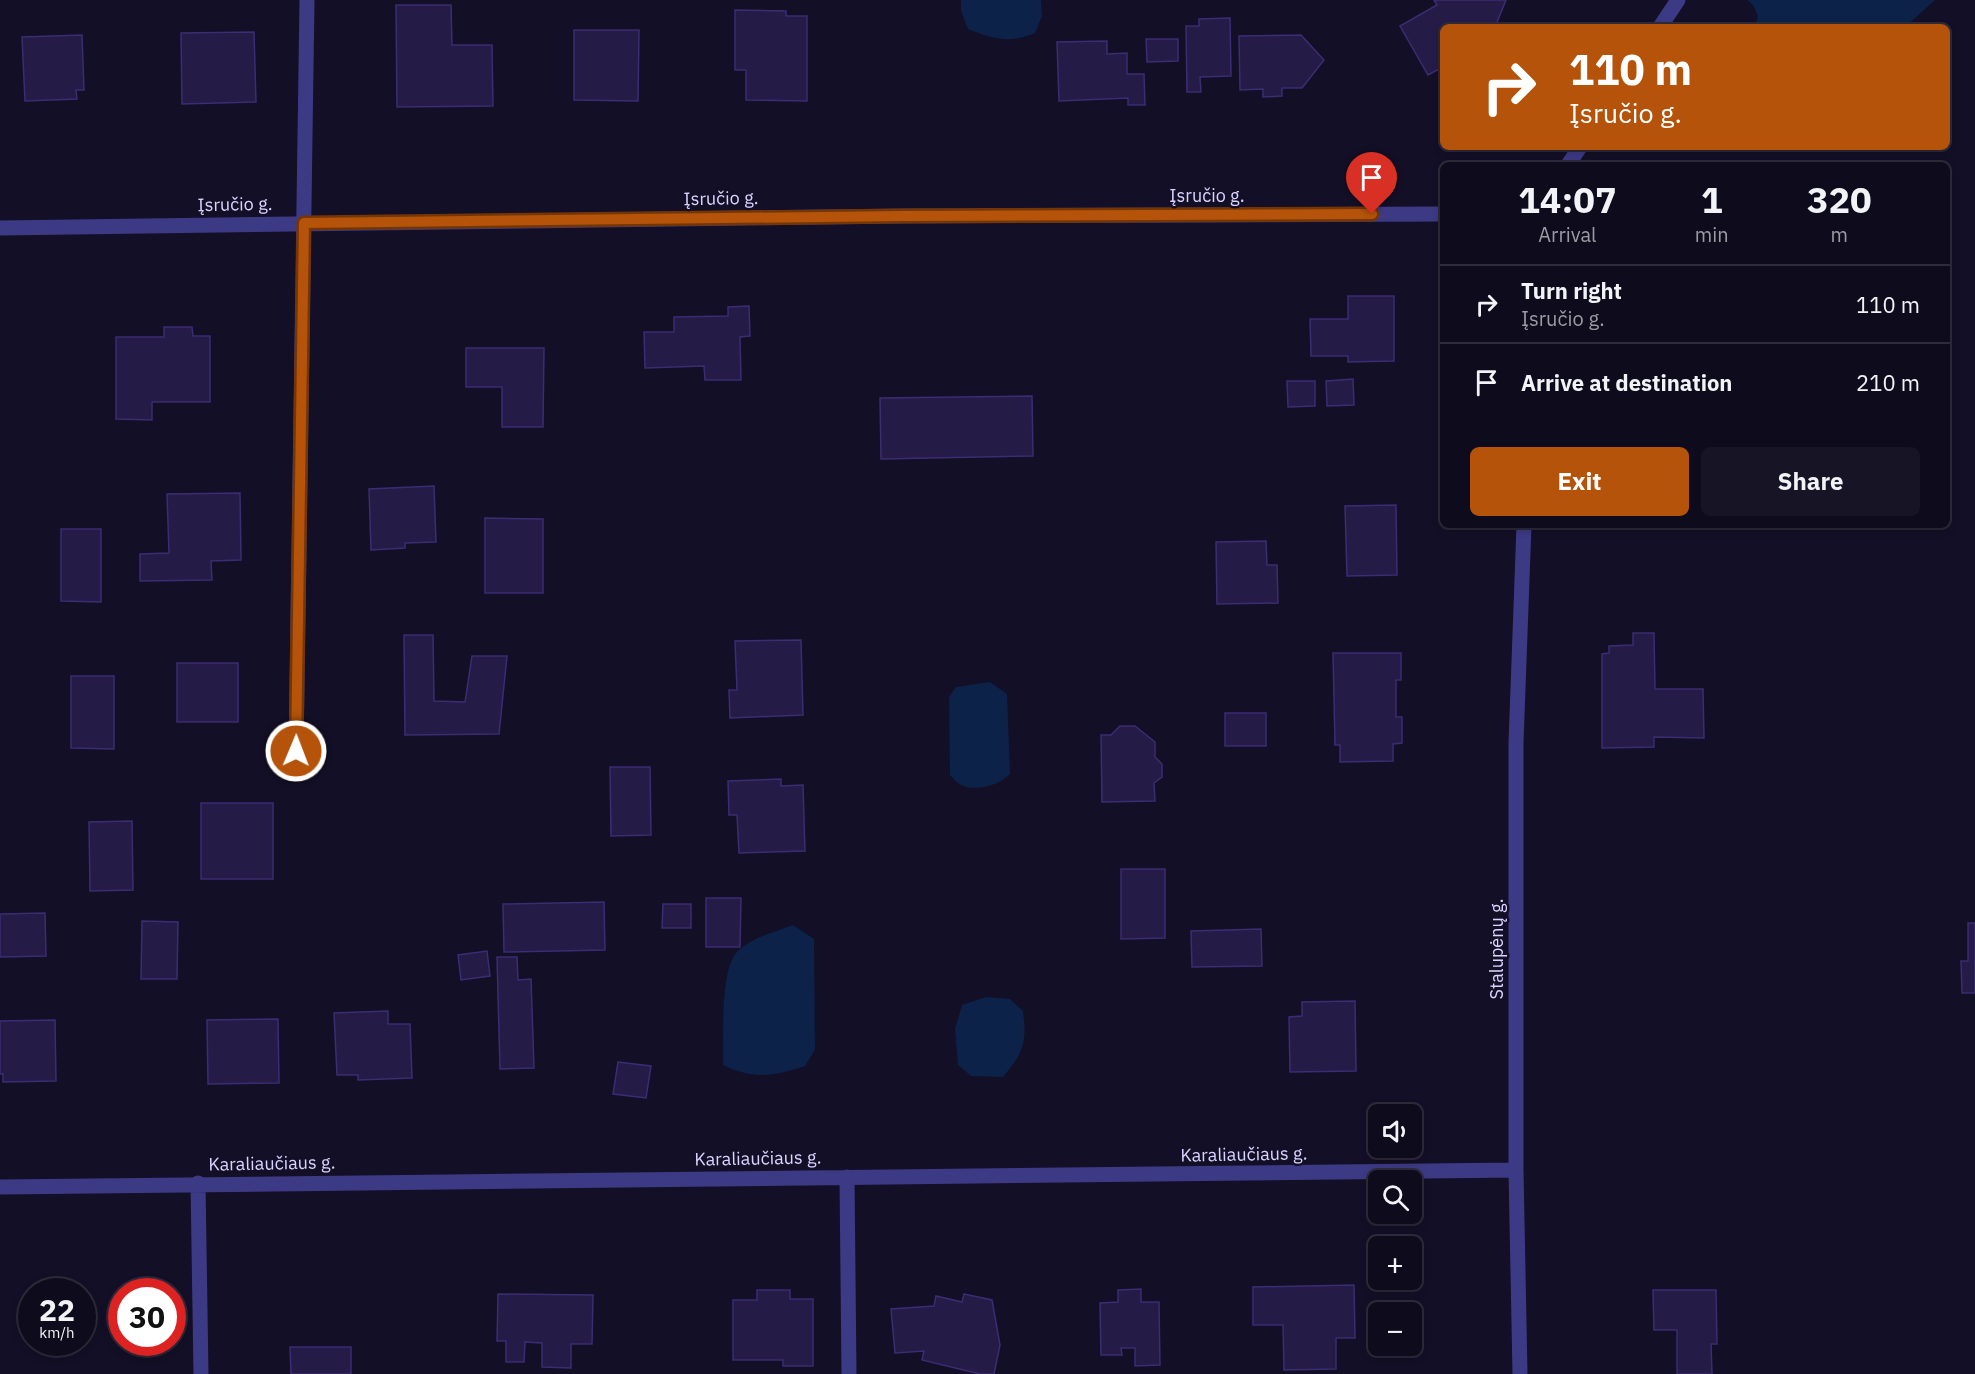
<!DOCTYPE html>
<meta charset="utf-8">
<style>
:root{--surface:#0e0b1c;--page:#171425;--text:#f1f3f6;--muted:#9b9ba3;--line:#2e2b3b;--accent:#b45309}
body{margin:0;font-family:"IBM Plex Sans",sans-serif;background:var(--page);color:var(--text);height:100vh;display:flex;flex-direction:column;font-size:22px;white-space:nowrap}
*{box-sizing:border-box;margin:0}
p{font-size:20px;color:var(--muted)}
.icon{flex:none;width:33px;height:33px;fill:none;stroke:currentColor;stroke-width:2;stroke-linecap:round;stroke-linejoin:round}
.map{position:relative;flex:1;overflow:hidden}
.panel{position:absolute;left:1440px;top:162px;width:510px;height:366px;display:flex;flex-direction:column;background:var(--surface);border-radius:9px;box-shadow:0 3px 9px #0003,0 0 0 2px var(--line)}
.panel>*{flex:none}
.guide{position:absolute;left:1440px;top:24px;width:510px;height:126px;border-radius:9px;box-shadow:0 3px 9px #0003,0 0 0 2px var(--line);background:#b45309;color:#fff;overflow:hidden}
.controls{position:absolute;left:1368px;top:1104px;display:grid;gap:12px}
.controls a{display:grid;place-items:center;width:54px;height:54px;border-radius:9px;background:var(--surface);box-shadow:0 3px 9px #0003,0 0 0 2px var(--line);font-size:30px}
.speed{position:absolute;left:18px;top:1278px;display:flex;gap:12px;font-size:30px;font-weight:700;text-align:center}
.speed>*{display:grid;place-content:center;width:78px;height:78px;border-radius:50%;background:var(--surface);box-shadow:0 3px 9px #0003,0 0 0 2px var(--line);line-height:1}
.speed small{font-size:15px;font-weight:400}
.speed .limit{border:9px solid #d22;background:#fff;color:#111}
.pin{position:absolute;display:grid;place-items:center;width:51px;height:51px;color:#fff;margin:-62px -26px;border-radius:50% 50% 50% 0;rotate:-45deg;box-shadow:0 0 6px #0007}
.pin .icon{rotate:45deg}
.me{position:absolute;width:66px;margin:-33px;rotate:1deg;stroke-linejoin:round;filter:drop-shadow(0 0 4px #0008)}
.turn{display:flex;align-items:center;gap:21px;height:126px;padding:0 30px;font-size:27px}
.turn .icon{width:78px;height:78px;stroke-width:2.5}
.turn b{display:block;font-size:42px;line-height:51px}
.eta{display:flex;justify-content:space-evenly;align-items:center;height:102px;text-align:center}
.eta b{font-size:36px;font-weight:700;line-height:42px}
.primary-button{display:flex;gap:12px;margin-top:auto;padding:12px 30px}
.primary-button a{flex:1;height:69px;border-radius:9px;background:var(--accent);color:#fff;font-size:24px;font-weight:700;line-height:69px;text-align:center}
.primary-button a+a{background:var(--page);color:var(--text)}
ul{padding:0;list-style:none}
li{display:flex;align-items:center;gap:18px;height:78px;padding:0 30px;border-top:2px solid var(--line)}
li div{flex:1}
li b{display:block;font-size:22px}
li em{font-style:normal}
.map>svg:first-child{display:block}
.water{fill:#0c2248}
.building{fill:#241b47;stroke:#3b2d73;stroke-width:1.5}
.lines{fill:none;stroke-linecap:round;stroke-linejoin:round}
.minor{stroke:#3d3a85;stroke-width:15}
.route-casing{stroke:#753606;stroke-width:15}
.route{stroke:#b45309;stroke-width:10}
.labels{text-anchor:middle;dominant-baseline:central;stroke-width:5;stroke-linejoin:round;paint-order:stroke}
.street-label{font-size:18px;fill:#d9d4ff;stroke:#130f26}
</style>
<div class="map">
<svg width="1975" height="1374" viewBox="0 0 1975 1374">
<rect width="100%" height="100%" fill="#130f26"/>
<path class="water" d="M 961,0 L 1041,0 L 1042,16 L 1035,33 C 1009,44 994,39 968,29 L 961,11 Z
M 1747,0 L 1935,0 L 1905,27 L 1755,27 L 1758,16 L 1753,5 Z
M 990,682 L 1007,694 L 1010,774 C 1000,785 976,792 961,785 C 957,783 953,778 950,775 L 949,697 L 956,687 Z
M 793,925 L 814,939 L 815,1050 L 805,1066 C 775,1076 753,1080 723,1065 C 724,1038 719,969 738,951 C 753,937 775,932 793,925 Z
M 986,997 L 1010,999 L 1023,1011 C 1027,1042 1024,1052 1003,1077 L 971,1076 L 958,1065 L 955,1029 L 962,1005 Z"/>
<path class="building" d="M 1434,0 L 1506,0 L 1495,27 L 1443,27 L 1443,67 L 1428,75 L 1400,26 L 1437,5 Z
M 396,5 L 451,5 L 452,45 L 492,45 L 493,106 L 397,107 Z
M 735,10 L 786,11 L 786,16 L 807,16 L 807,101 L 746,100 L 746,70 L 735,70 Z
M 1230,18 L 1231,76 L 1200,77 L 1201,92 L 1187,92 L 1186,26 L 1199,26 L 1199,19 Z
M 574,30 L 639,30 L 638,101 L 574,100 Z
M 254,32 L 256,102 L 182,104 L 181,33 Z
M 82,35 L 84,90 L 76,90 L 77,99 L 25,101 L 22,37 Z
M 1301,35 L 1324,60 L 1302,88 L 1282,88 L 1282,96 L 1263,97 L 1263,89 L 1240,90 L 1239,36 Z
M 1146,39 L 1178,39 L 1178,61 L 1147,62 Z
M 1107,41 L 1107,54 L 1127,53 L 1127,74 L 1144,74 L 1145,105 L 1128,105 L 1128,98 L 1059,101 L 1057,42 Z
M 1348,296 L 1394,296 L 1394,361 L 1348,362 L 1348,356 L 1311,356 L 1310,319 L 1348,319 Z
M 749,306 L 750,336 L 740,337 L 741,380 L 705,380 L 704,366 L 645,368 L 644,332 L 674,332 L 674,317 L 728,316 L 728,307 Z
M 164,327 L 192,327 L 193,336 L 210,336 L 210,402 L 152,402 L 152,420 L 116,419 L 116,337 L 164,337 Z
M 466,348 L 544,348 L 543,427 L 502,427 L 502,387 L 466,387 Z
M 1353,379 L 1354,405 L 1327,406 L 1326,381 Z
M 1287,381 L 1315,381 L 1315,406 L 1288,407 Z
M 1032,396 L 1033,456 L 881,459 L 880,398 Z
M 434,486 L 436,542 L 405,543 L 405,548 L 371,550 L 369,489 Z
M 240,493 L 241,560 L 211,561 L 212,580 L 140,581 L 140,554 L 169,553 L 167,494 Z
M 1396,505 L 1397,575 L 1347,576 L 1345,506 Z
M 485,518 L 543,519 L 543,593 L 485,593 Z
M 61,529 L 101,529 L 101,602 L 61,601 Z
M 1266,541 L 1267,565 L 1277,565 L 1278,603 L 1217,604 L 1216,542 Z
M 1633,633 L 1654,633 L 1655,689 L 1703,689 L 1704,738 L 1654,737 L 1654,747 L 1602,748 L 1602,654 L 1609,653 L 1609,646 L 1633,645 Z
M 404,635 L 433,635 L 434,701 L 465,702 L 472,656 L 507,656 L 499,734 L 405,735 Z
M 801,640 L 803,715 L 730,718 L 729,690 L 737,690 L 735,641 Z
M 1333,653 L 1401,653 L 1401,680 L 1396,680 L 1396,717 L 1402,717 L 1402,743 L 1393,744 L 1393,761 L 1340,762 L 1340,745 L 1335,745 Z
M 177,663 L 238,663 L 238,722 L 177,722 Z
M 71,676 L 114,676 L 114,749 L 71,748 Z
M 1225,713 L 1266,713 L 1266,746 L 1225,746 Z
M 1120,726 L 1135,726 L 1155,742 L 1155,757 L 1162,764 L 1162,777 L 1154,783 L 1155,801 L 1102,802 L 1101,735 L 1111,735 Z
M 610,767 L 650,767 L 651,835 L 611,836 Z
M 781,779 L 781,786 L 803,785 L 805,851 L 739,853 L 737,815 L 729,815 L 728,781 Z
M 201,803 L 273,803 L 273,879 L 201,879 Z
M 132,821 L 133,890 L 90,891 L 89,822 Z
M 1121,869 L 1165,869 L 1165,938 L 1121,939 Z
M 706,898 L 741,898 L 740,947 L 706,947 Z
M 604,902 L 605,950 L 504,952 L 503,904 Z
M 663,904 L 691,904 L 691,928 L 662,928 Z
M 45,913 L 46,956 L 0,957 L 0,914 Z
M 142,921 L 178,922 L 177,979 L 141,979 Z
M 1968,923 L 1975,923 L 1975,993 L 1962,993 L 1961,961 L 1968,961 Z
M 1261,929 L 1262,966 L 1192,967 L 1191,931 Z
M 487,951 L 490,976 L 461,980 L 458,955 Z
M 497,957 L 517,957 L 518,980 L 531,979 L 534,1068 L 500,1069 Z
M 1355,1001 L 1356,1071 L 1290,1072 L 1289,1017 L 1302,1016 L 1302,1002 Z
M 388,1011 L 388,1024 L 410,1024 L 412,1078 L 358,1080 L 358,1075 L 337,1075 L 334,1013 Z
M 278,1019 L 279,1083 L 208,1084 L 207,1020 Z
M 55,1020 L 56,1081 L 3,1082 L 3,1074 L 0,1074 L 0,1021 Z
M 618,1062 L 651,1066 L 646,1098 L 613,1094 Z
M 1354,1285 L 1355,1338 L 1336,1338 L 1336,1369 L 1284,1370 L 1283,1325 L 1253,1325 L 1253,1287 Z
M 1141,1289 L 1141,1302 L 1159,1302 L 1160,1365 L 1135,1366 L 1135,1348 L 1121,1348 L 1122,1355 L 1101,1355 L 1100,1303 L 1118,1302 L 1118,1290 Z
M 757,1290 L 790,1290 L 790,1299 L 813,1299 L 813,1366 L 783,1366 L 783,1360 L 733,1360 L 733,1300 L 757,1300 Z
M 1653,1290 L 1716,1290 L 1717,1344 L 1711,1344 L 1712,1374 L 1677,1374 L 1677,1330 L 1654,1330 Z
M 498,1294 L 593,1295 L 592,1344 L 571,1344 L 571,1368 L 542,1367 L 542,1343 L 525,1342 L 524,1362 L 506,1362 L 506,1341 L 497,1341 Z
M 964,1294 L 992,1300 L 1000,1345 L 994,1374 L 980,1374 L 922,1360 L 924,1351 L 895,1353 L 891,1309 L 934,1306 L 936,1296 L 962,1302 Z
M 290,1347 L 351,1347 L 351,1374 L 291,1374 Z"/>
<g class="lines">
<path class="minor" d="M 1660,27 L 1678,0
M 1568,165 L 1580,147
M 0,228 L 902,216 L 1443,214
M 296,751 L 307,0
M 847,1177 L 849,1374
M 198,1183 L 201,1374
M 0,1187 L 1516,1170
M 1520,1374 L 1516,1170 L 1516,743 L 1524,525"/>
</g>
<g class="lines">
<defs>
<path id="route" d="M 296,751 L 304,223 L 902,216 L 1372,214"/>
</defs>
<use href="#route" class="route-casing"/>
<use href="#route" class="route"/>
</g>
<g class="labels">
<g class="street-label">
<text x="1207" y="195">Įsručio g.</text>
<text transform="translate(721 198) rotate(-1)">Įsručio g.</text>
<text transform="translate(235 204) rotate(-1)">Įsručio g.</text>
<text transform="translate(1496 949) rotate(-90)">Stalupėnų g.</text>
<text transform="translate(1244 1154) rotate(-1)">Karaliaučiaus g.</text>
<text transform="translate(758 1158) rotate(-1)">Karaliaučiaus g.</text>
<text transform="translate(272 1163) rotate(-1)">Karaliaučiaus g.</text>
</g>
</g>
</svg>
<div class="controls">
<a><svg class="icon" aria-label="sound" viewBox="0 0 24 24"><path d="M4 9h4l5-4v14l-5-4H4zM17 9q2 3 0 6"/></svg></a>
<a><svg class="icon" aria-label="search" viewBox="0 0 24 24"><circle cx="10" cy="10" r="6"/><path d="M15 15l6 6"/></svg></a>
<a>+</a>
<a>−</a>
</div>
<div class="speed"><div>22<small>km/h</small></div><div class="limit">30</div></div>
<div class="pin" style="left:1372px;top:214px;background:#d93025"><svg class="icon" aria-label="arrive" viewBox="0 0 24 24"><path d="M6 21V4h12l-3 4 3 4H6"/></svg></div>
<svg class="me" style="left:296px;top:751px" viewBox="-20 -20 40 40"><circle r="17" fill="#b45309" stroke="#fff" stroke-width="3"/><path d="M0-11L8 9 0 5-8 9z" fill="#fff"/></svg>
<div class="guide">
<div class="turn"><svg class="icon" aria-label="right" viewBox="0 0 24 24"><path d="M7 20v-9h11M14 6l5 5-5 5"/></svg><div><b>110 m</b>Įsručio g.</div></div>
</div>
<section class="panel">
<div class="eta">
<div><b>14:07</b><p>Arrival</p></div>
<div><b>1</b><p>min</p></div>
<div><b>320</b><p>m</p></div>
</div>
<ul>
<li><svg class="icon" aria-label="right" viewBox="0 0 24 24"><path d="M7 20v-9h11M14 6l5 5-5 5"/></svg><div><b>Turn right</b><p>Įsručio g.</p></div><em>110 m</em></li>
<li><svg class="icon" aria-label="arrive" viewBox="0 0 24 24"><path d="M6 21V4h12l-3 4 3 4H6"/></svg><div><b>Arrive at destination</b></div><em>210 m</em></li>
</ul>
<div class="primary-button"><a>Exit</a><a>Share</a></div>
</section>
</div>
